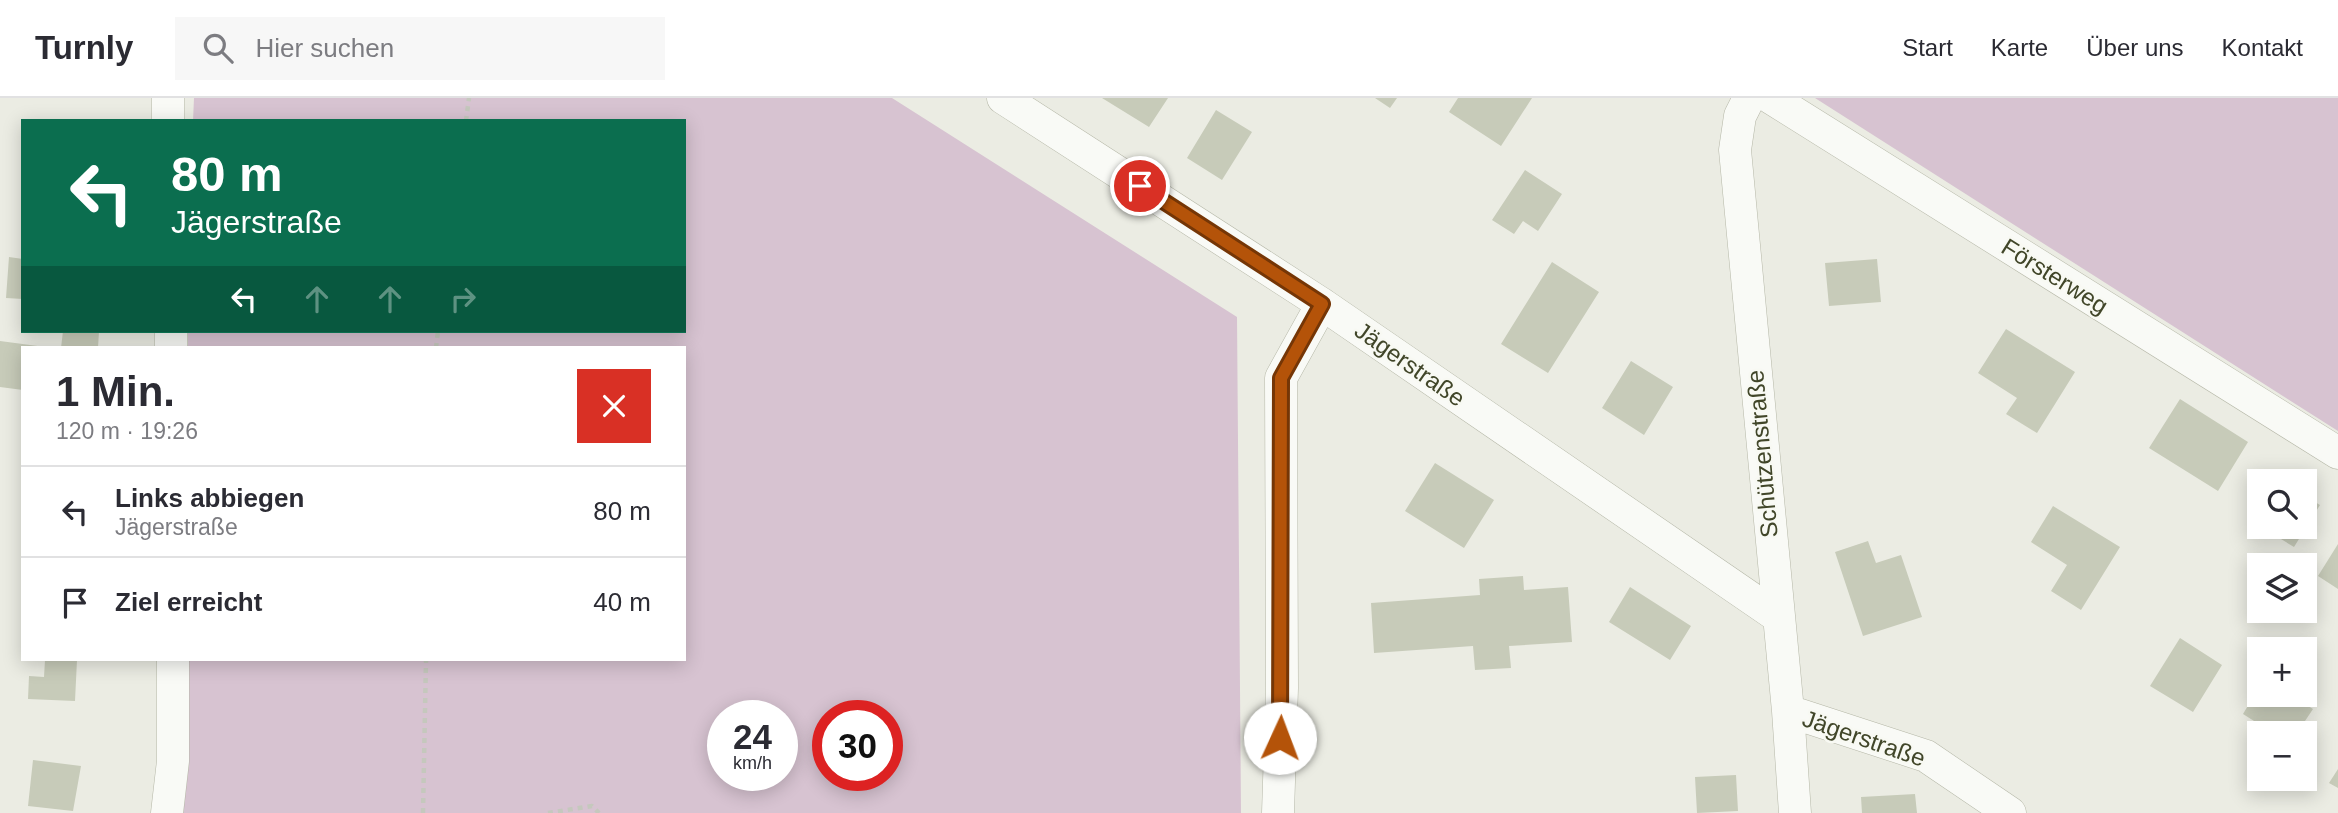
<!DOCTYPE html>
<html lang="de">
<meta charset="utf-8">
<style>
:root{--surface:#fff;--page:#f7f7f7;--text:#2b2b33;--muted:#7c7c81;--line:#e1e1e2}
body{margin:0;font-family:Helvetica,sans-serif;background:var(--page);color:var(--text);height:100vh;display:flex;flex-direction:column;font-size:26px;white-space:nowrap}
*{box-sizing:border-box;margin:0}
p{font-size:23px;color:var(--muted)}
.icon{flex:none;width:38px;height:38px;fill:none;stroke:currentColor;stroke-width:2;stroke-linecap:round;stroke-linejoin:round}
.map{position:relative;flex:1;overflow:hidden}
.sheet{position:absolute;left:21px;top:248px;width:665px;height:315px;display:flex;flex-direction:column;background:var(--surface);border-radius:0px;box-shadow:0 4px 18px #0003}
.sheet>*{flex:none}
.banner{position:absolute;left:21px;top:21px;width:665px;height:214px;border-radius:0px;box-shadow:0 4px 18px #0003;background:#0b6e4f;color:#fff;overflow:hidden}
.buttons{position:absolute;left:2247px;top:371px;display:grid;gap:14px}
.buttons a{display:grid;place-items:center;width:70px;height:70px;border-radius:0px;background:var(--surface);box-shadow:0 4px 18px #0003;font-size:35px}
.speed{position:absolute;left:707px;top:602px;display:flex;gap:14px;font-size:35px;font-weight:700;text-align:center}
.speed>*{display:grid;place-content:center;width:91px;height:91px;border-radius:50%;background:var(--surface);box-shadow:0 4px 18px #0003;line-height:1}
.speed small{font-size:18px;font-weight:400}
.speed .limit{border:10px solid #d22;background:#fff;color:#111}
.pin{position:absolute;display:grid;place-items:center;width:60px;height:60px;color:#fff;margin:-30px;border:4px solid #fff;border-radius:50%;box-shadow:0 2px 7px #0007}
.me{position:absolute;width:77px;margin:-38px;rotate:2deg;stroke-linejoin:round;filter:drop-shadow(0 0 5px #0008)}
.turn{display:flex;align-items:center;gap:24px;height:147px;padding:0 35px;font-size:32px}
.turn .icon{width:91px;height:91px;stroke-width:2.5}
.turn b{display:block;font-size:49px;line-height:60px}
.lanes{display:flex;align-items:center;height:66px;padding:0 35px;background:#0003;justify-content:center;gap:35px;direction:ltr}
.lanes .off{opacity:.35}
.round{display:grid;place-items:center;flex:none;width:74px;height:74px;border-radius:0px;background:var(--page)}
.overview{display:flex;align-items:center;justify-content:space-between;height:119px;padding:0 35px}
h1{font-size:42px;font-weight:600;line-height:52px}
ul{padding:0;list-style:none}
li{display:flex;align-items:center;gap:21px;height:91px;padding:0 35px;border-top:2px solid var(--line)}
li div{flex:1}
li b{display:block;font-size:26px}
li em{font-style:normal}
header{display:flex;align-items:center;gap:42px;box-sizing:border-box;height:98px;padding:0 35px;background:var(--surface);border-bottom:2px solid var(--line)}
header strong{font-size:33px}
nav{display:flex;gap:38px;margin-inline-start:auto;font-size:24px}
.search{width:490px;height:63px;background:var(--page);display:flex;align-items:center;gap:18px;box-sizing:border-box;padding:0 24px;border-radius:0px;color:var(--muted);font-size:26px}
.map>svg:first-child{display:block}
.green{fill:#d7c3d1;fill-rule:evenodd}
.building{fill:#c7cbb9}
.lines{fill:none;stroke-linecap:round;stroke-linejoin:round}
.street-casing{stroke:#b5b7a7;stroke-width:33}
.path{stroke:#c5c8bd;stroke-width:4.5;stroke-dasharray:5 5;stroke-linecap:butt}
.street{stroke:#f9faf6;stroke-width:32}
.route-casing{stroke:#753606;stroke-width:18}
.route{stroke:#b45309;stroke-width:12}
.labels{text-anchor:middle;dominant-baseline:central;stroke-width:5;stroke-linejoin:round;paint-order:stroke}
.street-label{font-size:24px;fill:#414629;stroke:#f8f9f3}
</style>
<header>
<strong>Turnly</strong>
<div class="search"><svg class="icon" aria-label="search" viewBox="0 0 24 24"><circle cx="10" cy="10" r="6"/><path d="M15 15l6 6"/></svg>Hier suchen</div>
<nav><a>Start</a><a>Karte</a><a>Über uns</a><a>Kontakt</a></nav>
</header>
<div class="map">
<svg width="2338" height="715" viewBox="0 0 2338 715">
<rect width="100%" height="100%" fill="#ebece3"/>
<path class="green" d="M 194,0 L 892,0 L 1237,219 L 1241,715 L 174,715 L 180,562 L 684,562 L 684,250 L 188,250 L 188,233 L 684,233 L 684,23 L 193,23 ZM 723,618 L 782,618 L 782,677 L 723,677 ZM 828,618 L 887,618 L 887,677 L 828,677 Z
M 1815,0 L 2338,0 L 2338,333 Z"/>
<path class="building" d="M 1102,0 L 1168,0 L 1149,29 Z
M 1375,0 L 1397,0 L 1390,10 Z
M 1458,0 L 1532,0 L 1501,48 L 1449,14 Z
M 1216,12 L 1252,34 L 1222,82 L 1187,60 Z
M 1525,72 L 1562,96 L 1538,133 L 1523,123 L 1514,136 L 1492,122 Z
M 9,159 L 23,161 L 23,201 L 6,200 Z
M 1877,161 L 1881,204 L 1829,208 L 1825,165 Z
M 1552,164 L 1599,194 L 1548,275 L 1501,246 Z
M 2006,231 L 2075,274 L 2037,335 L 2006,316 L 2017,300 L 1978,275 Z
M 63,233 L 99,233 L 98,250 L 61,250 Z
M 0,243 L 45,249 L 23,250 L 23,292 L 0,289 Z
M 1631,263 L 1673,289 L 1644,337 L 1602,310 Z
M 2180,301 L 2248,344 L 2218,393 L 2149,350 Z
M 1435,365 L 1494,402 L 1464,450 L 1405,413 Z
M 2305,398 L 2320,407 L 2294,449 L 2261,429 L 2305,429 Z
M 2259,403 L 2259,428 L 2248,421 Z
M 2053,408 L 2120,449 L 2081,512 L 2051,493 L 2067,467 L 2031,444 Z
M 1868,443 L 1876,465 L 1901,457 L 1922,519 L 1863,538 L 1835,454 Z
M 2338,446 L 2338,491 L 2318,478 Z
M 1523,478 L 1524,492 L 1568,489 L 1572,544 L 1509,548 L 1511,570 L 1475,572 L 1473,548 L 1374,555 L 1371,505 L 1480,497 L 1479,481 Z
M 1630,489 L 1691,528 L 1670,562 L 1609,524 Z
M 2180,540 L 2222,567 L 2193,614 L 2150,588 Z
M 45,562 L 77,562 L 75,603 L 28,601 L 29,578 L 44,579 Z
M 2259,589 L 2259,597 L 2290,597 L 2313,611 L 2297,635 L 2273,635 L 2243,616 Z
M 33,662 L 81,668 L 73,713 L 28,708 Z
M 2338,671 L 2338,690 L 2329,685 Z
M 1736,677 L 1738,713 L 1697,715 L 1695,679 Z
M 1915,696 L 1917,715 L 1862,715 L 1861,699 Z"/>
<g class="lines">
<defs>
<path id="street" d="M 168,0 L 168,23
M 1003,0 L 1322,206 L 1777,518
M 1749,0 L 1740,18 L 1735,52 L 1788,613 L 1795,715
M 1771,0 L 2338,355
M 171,233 L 171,250
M 1788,613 L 1926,658 L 2010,715
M 167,715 L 173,663 L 173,562
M 1278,715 L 1282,590 L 1281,280 L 1322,206"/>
</defs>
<use href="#street" class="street-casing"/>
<path class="path" d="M 466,23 L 469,0
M 436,250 L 438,233
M 423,715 L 426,562
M 548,715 L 592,708 L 599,715"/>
<use href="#street" class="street"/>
</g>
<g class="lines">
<defs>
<path id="route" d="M 1140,88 L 1322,206 L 1281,280 L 1280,640"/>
</defs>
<use href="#route" class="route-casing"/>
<use href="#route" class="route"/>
</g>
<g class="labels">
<g class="street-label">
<text transform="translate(2055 178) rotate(32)">Försterweg</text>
<text transform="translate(1410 266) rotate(35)">Jägerstraße</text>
<text transform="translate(1762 356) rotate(-95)">Schützenstraße</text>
<text transform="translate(1864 640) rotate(19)">Jägerstraße</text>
</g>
</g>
</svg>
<div class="buttons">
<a><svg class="icon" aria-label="search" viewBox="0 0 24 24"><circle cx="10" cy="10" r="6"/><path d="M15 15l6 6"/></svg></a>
<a><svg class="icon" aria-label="layers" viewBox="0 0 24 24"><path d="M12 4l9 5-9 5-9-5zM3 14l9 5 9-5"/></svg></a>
<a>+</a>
<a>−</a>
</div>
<div class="speed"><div>24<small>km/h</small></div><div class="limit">30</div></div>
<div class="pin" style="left:1140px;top:88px;background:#d93025"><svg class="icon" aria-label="arrive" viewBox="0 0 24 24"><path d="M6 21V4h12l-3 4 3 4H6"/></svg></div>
<svg class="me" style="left:1280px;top:640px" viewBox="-20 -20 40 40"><circle r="19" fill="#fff"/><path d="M0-13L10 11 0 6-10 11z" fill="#b45309"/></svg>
<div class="banner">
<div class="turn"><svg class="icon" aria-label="left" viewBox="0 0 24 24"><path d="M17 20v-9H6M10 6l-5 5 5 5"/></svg><div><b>80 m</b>Jägerstraße</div></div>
<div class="lanes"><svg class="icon" aria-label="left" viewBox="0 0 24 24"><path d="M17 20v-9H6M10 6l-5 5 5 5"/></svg><svg class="icon off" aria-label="ahead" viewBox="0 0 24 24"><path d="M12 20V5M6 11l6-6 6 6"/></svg><svg class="icon off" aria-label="ahead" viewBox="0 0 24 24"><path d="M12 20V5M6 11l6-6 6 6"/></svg><svg class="icon off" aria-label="right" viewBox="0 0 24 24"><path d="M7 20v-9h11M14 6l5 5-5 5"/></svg></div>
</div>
<section class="sheet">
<div class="overview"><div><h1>1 Min.</h1><p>120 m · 19:26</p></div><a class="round" style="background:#d93025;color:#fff"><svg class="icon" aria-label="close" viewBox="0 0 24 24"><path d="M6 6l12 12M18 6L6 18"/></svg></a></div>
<ul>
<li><svg class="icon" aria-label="left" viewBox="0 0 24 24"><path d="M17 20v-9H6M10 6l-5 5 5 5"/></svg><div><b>Links abbiegen</b><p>Jägerstraße</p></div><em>80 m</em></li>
<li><svg class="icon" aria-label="arrive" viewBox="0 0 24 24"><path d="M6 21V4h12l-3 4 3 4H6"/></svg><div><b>Ziel erreicht</b></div><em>40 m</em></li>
</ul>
</section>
</div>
